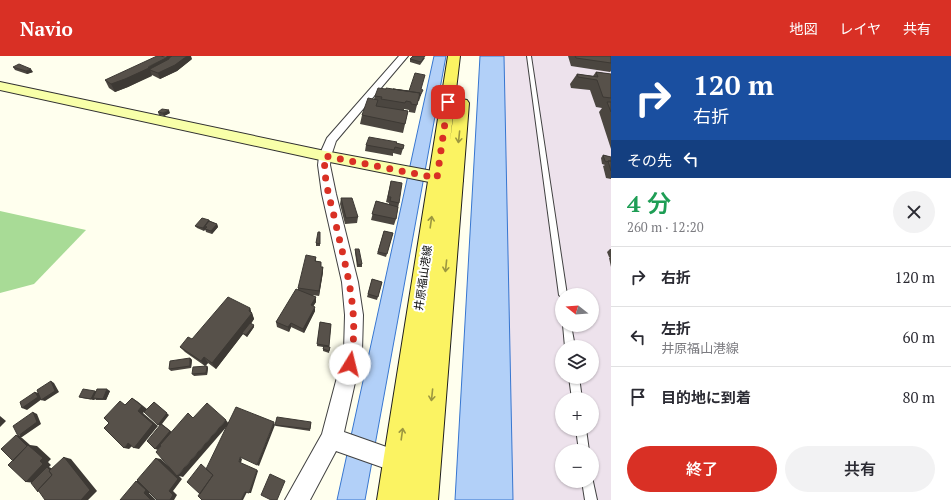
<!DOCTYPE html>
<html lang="ja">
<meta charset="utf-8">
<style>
:root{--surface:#fff;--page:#f2f2f3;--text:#2b2b33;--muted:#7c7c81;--line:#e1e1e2;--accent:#d93025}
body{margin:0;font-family:"PT Serif","Noto Sans JP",serif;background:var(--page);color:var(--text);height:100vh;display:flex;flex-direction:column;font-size:15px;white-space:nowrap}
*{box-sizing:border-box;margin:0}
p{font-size:13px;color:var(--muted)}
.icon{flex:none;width:22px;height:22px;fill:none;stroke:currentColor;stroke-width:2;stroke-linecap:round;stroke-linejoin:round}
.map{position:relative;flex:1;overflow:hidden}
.details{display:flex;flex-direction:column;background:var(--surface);width:340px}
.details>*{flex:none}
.hud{background:#1a4fa0;color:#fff;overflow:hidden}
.needle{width:26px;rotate:287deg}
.controls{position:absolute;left:555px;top:232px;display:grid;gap:8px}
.controls a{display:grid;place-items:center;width:44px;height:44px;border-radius:50%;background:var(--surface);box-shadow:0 1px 3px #0004;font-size:20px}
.pin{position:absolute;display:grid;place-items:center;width:34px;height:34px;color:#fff;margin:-17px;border-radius:8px;box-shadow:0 2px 6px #0006}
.me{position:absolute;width:44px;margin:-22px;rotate:9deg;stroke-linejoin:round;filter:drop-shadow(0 0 3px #0008)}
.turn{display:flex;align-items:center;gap:14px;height:84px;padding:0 16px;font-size:18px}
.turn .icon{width:52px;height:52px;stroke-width:2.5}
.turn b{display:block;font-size:28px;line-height:34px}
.then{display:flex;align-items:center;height:38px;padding:0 16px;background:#0003;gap:8px;font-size:15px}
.round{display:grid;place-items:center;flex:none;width:42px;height:42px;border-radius:21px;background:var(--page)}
.summary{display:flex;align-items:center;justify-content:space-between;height:68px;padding:0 16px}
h1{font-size:24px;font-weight:600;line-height:30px;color:#1e9e55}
.cta{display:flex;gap:8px;margin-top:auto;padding:8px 16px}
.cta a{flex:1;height:46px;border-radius:24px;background:var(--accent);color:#fff;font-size:16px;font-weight:600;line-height:46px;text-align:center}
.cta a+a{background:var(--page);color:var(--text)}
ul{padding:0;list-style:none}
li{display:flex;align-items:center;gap:12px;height:60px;padding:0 16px;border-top:1px solid var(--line)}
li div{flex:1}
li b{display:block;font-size:15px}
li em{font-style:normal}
header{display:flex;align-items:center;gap:24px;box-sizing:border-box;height:56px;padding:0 20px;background:var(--accent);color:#fff}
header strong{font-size:19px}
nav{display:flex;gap:22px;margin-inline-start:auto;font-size:14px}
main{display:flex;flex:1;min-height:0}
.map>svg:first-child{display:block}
.industrial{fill:#ede2ec;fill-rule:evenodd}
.forest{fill:#a8db96}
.water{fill:#b2d0f8;stroke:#3776d0}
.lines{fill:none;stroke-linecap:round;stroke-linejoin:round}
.lane-casing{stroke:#414141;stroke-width:2}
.street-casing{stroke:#414141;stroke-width:2}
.secondary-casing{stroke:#303030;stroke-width:2}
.primary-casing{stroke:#1f1f1f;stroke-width:2}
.lane{fill:#fff;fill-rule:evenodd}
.street{fill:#fff;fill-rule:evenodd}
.secondary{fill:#f8ffa9;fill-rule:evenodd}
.primary{fill:#fbf362;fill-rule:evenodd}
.wall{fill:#4b4640}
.shaded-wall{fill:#3d3934}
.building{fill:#57514a;stroke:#3d3934}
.oneway{stroke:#9c9740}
.route{stroke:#d93025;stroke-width:7;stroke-dasharray:0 12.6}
.labels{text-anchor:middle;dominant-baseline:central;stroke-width:4;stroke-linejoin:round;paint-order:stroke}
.street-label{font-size:11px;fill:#0e0e0e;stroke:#fff}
</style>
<header>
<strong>Navio</strong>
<nav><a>地図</a><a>レイヤ</a><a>共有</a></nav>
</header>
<main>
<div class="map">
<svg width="611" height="444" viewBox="0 0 611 444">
<rect width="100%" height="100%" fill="#ffe"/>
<path class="industrial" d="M 496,0 L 611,0 L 611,444 L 497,444 ZM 562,239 L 592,239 L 592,269 L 562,269 ZM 562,291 L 592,291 L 592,321 L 562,321 ZM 562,343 L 592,343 L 592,373 L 562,373 ZM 562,395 L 592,395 L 592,425 L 562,425 Z"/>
<path class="forest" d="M 0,155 L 86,174 L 34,228 L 0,237 Z"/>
<path class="water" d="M 434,0 L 446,0 L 365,444 L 337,444 Z
M 480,0 L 504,0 L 513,444 L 455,444 Z"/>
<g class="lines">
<defs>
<path id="lane" d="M 527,0 L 531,0 L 567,239 L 562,239 L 562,242 L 559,239 Z
M 563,269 L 571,269 L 575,291 L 565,291 Z
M 569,321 L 579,321 L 582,343 L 572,343 Z
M 576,373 L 586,373 L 589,395 L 579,395 Z
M 592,421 L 597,444 L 585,444 L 582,425 L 592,425 Z"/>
<path id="street" d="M 399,0 L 408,0 L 336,85 L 331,100 L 330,109 L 336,138 L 358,226 L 363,259 L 362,295 L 344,376 L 412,400 L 415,408 L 412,416 L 404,419 L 336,395 L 310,444 L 285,444 L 322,378 L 344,295 L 345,259 L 342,226 L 322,138 L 318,109 L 319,100 L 327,82 Z"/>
<path id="secondary" d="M 0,26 L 325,95 L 454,119 L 460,121 L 463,125 L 460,129 L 454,131 L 325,105 L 0,34 Z"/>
<path id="primary" d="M 448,0 L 460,0 L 450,85 L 455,47 L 457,44 L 462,43 L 467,44 L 469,47 L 438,444 L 377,444 Z"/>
</defs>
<use href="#lane" class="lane-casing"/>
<use href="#street" class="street-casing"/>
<use href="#secondary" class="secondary-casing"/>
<use href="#primary" class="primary-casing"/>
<use href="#lane" class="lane"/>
<use href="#street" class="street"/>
<use href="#secondary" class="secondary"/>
<use href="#primary" class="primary"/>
</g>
<path class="wall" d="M 568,0 L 611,0 L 611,15 L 610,16 L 571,10 Z
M 425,2 L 420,9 L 410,6 L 410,3 Z
M 192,3 L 177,15 L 160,23 L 152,19 L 128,31 L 115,36 L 109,32 L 105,24 Z
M 13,11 L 33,16 L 27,18 L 15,14 Z
M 596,16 L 611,18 L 611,93 L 599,56 L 602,52 L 596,51 L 590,34 L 571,32 L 570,28 L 577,18 L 593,20 Z
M 386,33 L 409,35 L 421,33 L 421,39 L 419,45 L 418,45 L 415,57 L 409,56 L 409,54 L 404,53 L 404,54 L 408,55 L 403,77 L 360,68 L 362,59 L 374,43 L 375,40 Z
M 158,56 L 170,57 L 164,60 L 159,59 Z
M 396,87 L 404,89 L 401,99 L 393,97 L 393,100 L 365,95 L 366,89 Z
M 603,99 L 611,101 L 611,123 L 606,122 L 603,110 L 605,109 L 602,108 L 601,102 Z
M 391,125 L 399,147 L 396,163 L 394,169 L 371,164 L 376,145 L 389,148 L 389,147 L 386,146 Z
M 341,142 L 358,161 L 357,167 L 345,168 L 340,148 Z
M 209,164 L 210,165 L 217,168 L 218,171 L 212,178 L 206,176 L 205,173 L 204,175 L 197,172 L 195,170 Z
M 384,175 L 393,177 L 386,201 L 377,198 Z
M 320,176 L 320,190 L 316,190 L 316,187 Z
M 355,193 L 362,208 L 362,211 L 357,211 L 355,196 Z
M 610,193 L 611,193 L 611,211 L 609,202 L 610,201 L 609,201 L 607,196 Z
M 316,201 L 316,205 L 321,206 L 321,211 L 323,211 L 323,216 L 319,240 L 312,239 L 316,241 L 316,246 L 313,250 L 315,255 L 304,277 L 291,271 L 289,276 L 277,271 L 276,266 L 298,234 L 298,232 Z
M 372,223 L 382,226 L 377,244 L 367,241 Z
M 250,252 L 251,256 L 252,257 L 254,263 L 251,268 L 254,271 L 247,281 L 243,278 L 216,313 L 208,307 L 205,310 L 185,296 L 180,291 L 192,283 Z
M 320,266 L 331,268 L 329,291 L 330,291 L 329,297 L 323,295 L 323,291 L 317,290 Z
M 190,302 L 192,304 L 191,312 L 171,315 L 169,313 Z
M 207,310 L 208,312 L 207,319 L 194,320 L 192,318 Z
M 96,335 L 110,335 L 106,344 L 96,344 L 95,343 L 94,344 L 82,342 L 79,341 Z
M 311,366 L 310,375 L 276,370 L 275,369 Z"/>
<path class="shaded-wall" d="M 167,0 L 181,0 L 150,14 L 152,20 L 128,31 L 115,36 L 111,28 L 148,11 Z
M 187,0 L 191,0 L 192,3 L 177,15 L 160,23 L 158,17 Z
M 31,13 L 33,16 L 27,18 L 26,15 Z
M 169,54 L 170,57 L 164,60 L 163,57 Z
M 209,164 L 210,167 L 205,170 L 206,172 L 204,175 L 203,172 Z
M 217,168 L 218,171 L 212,178 L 211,175 Z
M 323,211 L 323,216 L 319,240 L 319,235 Z
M 316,241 L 316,246 L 311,254 L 311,249 Z
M 315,251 L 315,255 L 304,277 L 303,273 Z
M 250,252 L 252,258 L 252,257 L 254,263 L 243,277 L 242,277 L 243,278 L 216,313 L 212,307 Z
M 291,267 L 291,271 L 289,276 L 288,271 Z
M 254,269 L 254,271 L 247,281 L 246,279 Z
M 204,301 L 208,307 L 205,310 L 201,305 Z
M 190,302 L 192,304 L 191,312 L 190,310 Z
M 207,310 L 208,312 L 207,319 L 206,317 Z
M 51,325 L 54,327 L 59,336 L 45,345 L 41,344 Z
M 107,333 L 110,335 L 106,344 L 103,343 Z
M 95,335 L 98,336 L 93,342 L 95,343 L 94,344 L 91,343 Z
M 35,336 L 39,337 L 42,343 L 27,354 L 22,352 Z
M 132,342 L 137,345 L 147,353 L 143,357 L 158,370 L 139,393 L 134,392 L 138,355 Z
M 154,346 L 169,359 L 162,368 L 172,376 L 158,394 L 155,393 L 160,370 L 158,369 Z
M 33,356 L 37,358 L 41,368 L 22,381 L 21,381 L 30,389 L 37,390 L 51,403 L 48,406 L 51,409 L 49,411 L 51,412 L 58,420 L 35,427 L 26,426 L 19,407 L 16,379 L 19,380 Z
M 0,360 L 6,365 L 0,371 Z
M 226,364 L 229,368 L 183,421 L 179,420 L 182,423 L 173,435 L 177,439 L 174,444 L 170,444 L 169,435 L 156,402 L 161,403 L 178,419 Z
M 274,366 L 275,369 L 259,410 L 257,409 Z
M 128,387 L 134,388 L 129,393 L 124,392 Z
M 64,401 L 71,403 L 97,435 L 88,444 L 81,444 Z
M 240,401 L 242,403 L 241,407 L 239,406 Z
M 257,414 L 258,415 L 251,437 L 249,437 Z
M 136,425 L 142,425 L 151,434 L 149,437 L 156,444 L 151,444 L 144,437 Z
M 245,436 L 247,436 L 243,444 L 241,444 Z"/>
<path class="building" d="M 157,0 L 168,1 L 148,11 L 149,12 L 125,23 L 111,28 L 105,24 Z
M 172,0 L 187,0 L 175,9 L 158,17 L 150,14 L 150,13 L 169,3 L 169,2 Z
M 413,0 L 425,0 L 421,6 L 410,3 Z
M 575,0 L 611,0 L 611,7 L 576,2 Z
M 19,8 L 31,13 L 26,15 L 13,11 Z
M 596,16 L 611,18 L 611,42 L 603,41 L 597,24 L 578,21 L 577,18 L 598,21 Z
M 415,17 L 425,19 L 421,33 L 423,34 L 420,40 L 419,39 L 420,37 L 393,33 L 409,35 Z
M 378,32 L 386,33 L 386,32 L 420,37 L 417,49 L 411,48 L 411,46 L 406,45 L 405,47 L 381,43 L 382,41 L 375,40 Z
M 368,42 L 378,44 L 376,50 L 408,55 L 405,68 L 362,59 Z
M 607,46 L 611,46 L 611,56 Z
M 162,53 L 169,54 L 163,57 L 158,56 Z
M 369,81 L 397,86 L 396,87 L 404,89 L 403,93 L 395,91 L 394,94 L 366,89 Z
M 603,99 L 611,101 L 611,105 L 608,105 L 607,106 L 605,105 Z
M 608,105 L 611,105 L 611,115 Z
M 391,125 L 402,127 L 399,147 L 390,145 L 391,141 L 388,141 Z
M 341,142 L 352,142 L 358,161 L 346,162 Z
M 376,145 L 398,151 L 396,163 L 372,158 Z
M 202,162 L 209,164 L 203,172 L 195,170 Z
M 209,165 L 217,168 L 211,175 L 205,173 L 207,171 L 205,170 Z
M 384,175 L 393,177 L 387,198 L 378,196 Z
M 318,176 L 320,176 L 320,188 L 316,187 Z
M 355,193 L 359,193 L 362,208 L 358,209 Z
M 306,199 L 316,201 L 315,205 L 321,206 L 321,211 L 323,211 L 319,235 L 298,232 Z
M 372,223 L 382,226 L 378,241 L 368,238 Z
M 296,233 L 316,241 L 311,249 L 315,251 L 303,273 L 291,267 L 288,271 L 276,266 Z
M 228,241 L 250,252 L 249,255 L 252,257 L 212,307 L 204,301 L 201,305 L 180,291 L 188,281 L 192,283 Z
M 320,266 L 331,268 L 329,290 L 317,288 Z
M 250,267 L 254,269 L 246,279 L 242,277 Z
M 324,290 L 330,291 L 329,295 L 323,293 Z
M 190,302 L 190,310 L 169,313 L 170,305 Z
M 207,310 L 206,317 L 192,318 L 193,311 Z
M 51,325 L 55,335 L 41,344 L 37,334 Z
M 83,333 L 95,335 L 91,343 L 79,341 Z
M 97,333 L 107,333 L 103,343 L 93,342 Z
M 35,336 L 38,341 L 22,352 L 20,346 Z
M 132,342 L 142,350 L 138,355 L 153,368 L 134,392 L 128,387 L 124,392 L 104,372 L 109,367 L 104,362 L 120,345 L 125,349 Z
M 154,346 L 167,357 L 158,369 L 144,356 Z
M 207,347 L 226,364 L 177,420 L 156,396 L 161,390 L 160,389 L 188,357 L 193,362 Z
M 236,351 L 274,366 L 257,409 L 240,401 L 239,406 L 257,414 L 249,437 L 245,436 L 241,444 L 202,444 L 198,440 L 213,419 L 206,413 Z
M 33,356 L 37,366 L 18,380 L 13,370 Z
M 277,361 L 311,366 L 310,373 L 275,369 Z
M 161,368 L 170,375 L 155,393 L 147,385 Z
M 16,379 L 27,390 L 13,405 L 1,393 Z
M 28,389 L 43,402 L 40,405 L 43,408 L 26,426 L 8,409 Z
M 64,401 L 90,434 L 81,444 L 45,444 L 38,434 L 52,419 L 49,415 Z
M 156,402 L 178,423 L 169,435 L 173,439 L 170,444 L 157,444 L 137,424 Z
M 201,408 L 213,419 L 200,438 L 187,426 Z
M 47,411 L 50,414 L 49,415 L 52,419 L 38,434 L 38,436 L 31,427 Z
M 270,418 L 285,425 L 277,444 L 271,444 L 261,439 Z
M 136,425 L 146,434 L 144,437 L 151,444 L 120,444 Z"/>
<defs><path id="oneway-shaft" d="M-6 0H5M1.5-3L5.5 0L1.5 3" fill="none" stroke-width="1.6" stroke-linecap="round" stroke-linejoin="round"/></defs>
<g class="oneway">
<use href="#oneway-shaft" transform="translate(459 81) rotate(96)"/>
<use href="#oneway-shaft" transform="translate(431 166) rotate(-82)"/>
<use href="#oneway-shaft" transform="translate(446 210) rotate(96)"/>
<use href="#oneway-shaft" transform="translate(432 339) rotate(96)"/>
<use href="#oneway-shaft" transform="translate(402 378) rotate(-82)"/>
</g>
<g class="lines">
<path class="route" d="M 350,308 C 361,257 345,210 334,160 C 329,140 323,120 325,100 L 437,122 L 448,46"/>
</g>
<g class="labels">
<g class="street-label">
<text transform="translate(423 222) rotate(-82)">井原福山港線</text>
</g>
</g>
</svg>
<div class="controls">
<a><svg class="needle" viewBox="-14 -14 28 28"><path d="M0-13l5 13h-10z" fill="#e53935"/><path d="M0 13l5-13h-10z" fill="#7c7c81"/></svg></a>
<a><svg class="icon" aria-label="layers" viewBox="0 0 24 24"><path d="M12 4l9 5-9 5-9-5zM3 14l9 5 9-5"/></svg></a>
<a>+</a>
<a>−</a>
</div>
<div class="pin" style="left:448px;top:46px;background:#d93025"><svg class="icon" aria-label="arrive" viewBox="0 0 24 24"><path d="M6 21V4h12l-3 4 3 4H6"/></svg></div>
<svg class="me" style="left:350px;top:308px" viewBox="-20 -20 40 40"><circle r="19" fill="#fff"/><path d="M0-13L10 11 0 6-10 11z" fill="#d93025"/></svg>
</div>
<section class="details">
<div class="hud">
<div class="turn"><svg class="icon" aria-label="right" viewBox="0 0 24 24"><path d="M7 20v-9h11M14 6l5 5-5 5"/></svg><div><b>120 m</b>右折</div></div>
<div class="then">その先<svg class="icon" aria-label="left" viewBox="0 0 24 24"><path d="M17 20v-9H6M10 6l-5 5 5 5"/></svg></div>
</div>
<div class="summary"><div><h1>4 分</h1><p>260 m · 12:20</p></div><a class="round"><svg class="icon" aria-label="close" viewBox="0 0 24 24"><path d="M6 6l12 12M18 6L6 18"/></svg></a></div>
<ul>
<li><svg class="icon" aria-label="right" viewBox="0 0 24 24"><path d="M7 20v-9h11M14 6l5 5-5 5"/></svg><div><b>右折</b></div><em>120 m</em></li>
<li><svg class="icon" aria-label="left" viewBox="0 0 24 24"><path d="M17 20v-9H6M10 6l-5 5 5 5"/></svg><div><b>左折</b><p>井原福山港線</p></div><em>60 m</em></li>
<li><svg class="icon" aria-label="arrive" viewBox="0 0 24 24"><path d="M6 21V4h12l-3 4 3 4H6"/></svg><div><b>目的地に到着</b></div><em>80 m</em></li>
</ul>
<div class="cta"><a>終了</a><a>共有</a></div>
</section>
</main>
